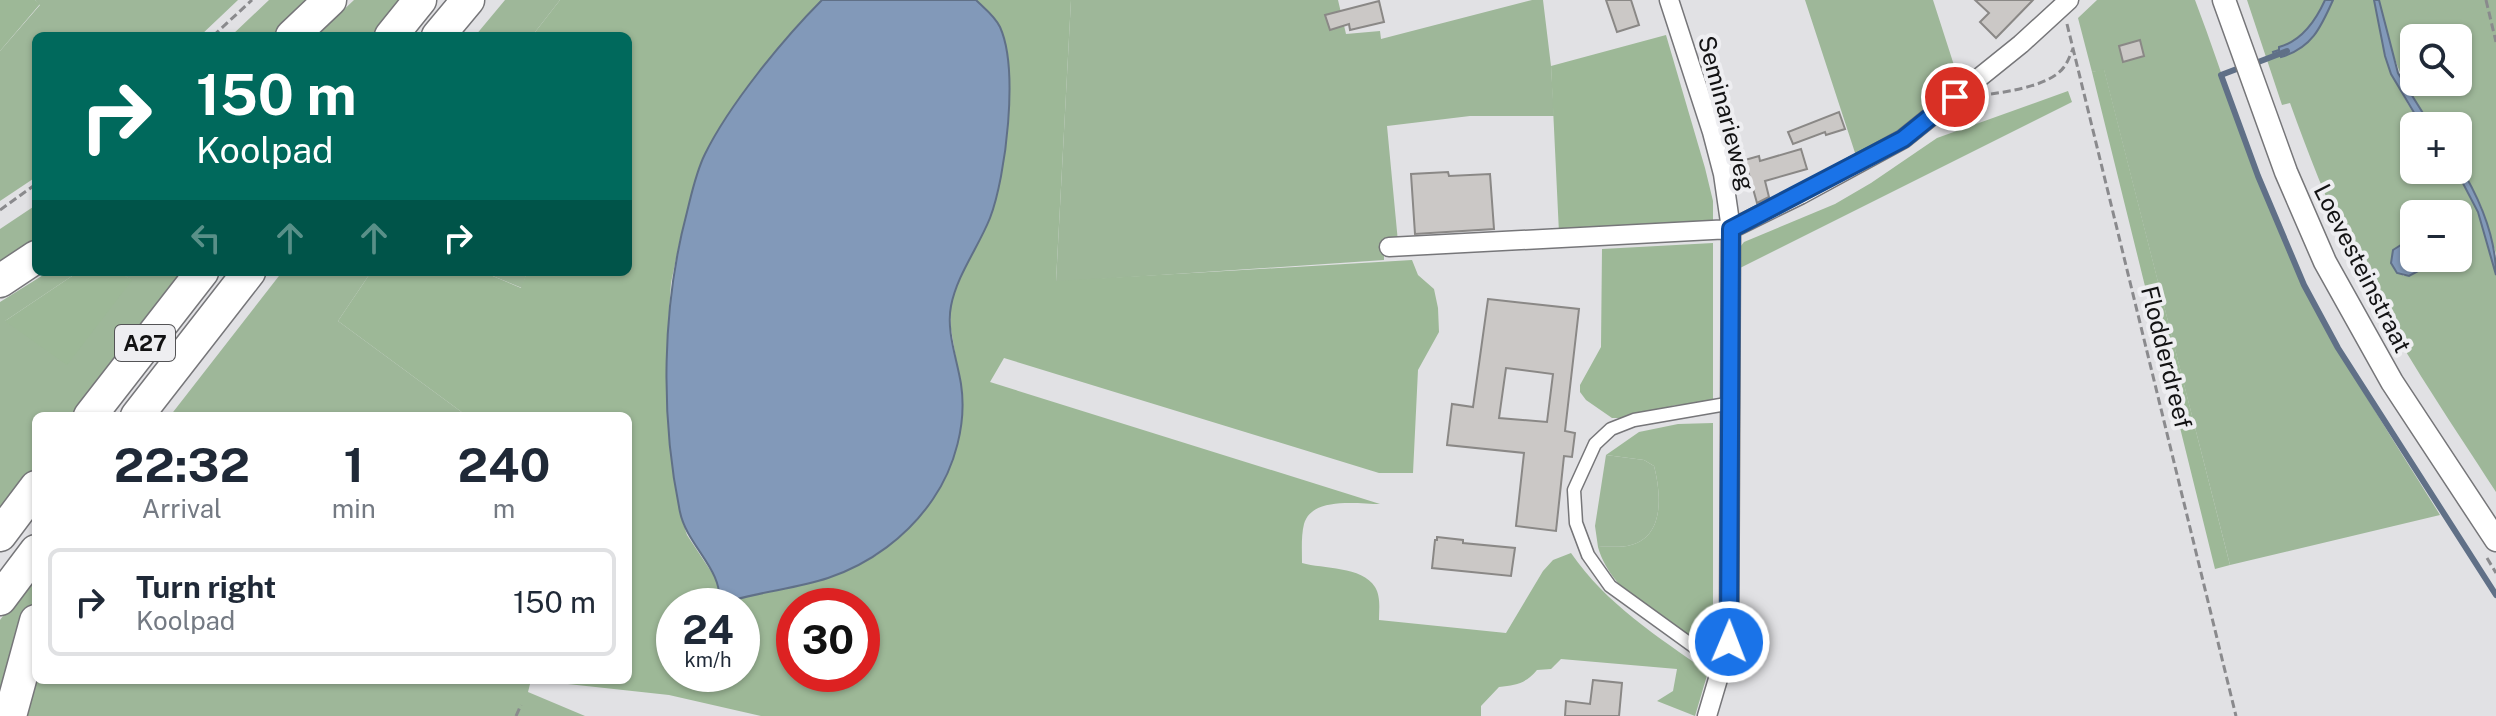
<!DOCTYPE html>
<meta charset="utf-8">
<style>
:root{--surface:#fff;--page:#f6f6f7;--text:#1f2937;--muted:#747a83;--line:#e0e1e3}
body{margin:0;font-family:"Public Sans",sans-serif;background:var(--page);color:var(--text);height:100vh;display:flex;flex-direction:column;font-size:30px;white-space:nowrap}
*{box-sizing:border-box;margin:0}
p{font-size:26px;color:var(--muted)}
.icon{flex:none;width:44px;height:44px;fill:none;stroke:currentColor;stroke-width:2;stroke-linecap:round;stroke-linejoin:round}
.map{position:relative;flex:1;overflow:hidden}
.side{position:absolute;left:32px;top:412px;width:600px;height:272px;display:flex;flex-direction:column;background:var(--surface);border-radius:12px;box-shadow:0 2px 6px #0004}
.side>*{flex:none}
.guide{position:absolute;left:32px;top:32px;width:600px;height:244px;border-radius:12px;box-shadow:0 2px 6px #0004;background:#00695c;color:#fff;overflow:hidden}
.tools{position:absolute;left:2400px;top:24px;display:grid;gap:16px}
.tools a{display:grid;place-items:center;width:72px;height:72px;border-radius:12px;background:var(--surface);box-shadow:0 2px 6px #0004;font-size:40px}
.speed{position:absolute;left:656px;top:588px;display:flex;gap:16px;font-size:40px;font-weight:700;text-align:center}
.speed>*{display:grid;place-content:center;width:104px;height:104px;border-radius:50%;background:var(--surface);box-shadow:0 2px 6px #0004;line-height:1}
.speed small{font-size:20px;font-weight:400}
.speed .limit{border:12px solid #d22;background:#fff;color:#111}
.pin{position:absolute;display:grid;place-items:center;width:68px;height:68px;color:#fff;margin:-34px;border:4px solid #fff;border-radius:50%;box-shadow:0 2px 8px #0007}
.me{position:absolute;width:88px;margin:-44px;rotate:1deg;stroke-linejoin:round;filter:drop-shadow(0 0 6px #0008)}
.turn{display:flex;align-items:center;gap:28px;height:168px;padding:0 32px;font-size:36px}
.turn .icon{width:104px;height:104px;stroke-width:2.5}
.turn b{display:block;font-size:56px;line-height:68px}
.lanes{display:flex;align-items:center;height:76px;padding:0 32px;background:#0003;justify-content:center;gap:40px;direction:ltr}
.lanes .off{opacity:.35}
.eta{display:flex;justify-content:space-evenly;align-items:center;height:136px;text-align:center}
.eta b{font-size:48px;font-weight:700;line-height:56px}
ul{padding:0;list-style:none}
li{display:flex;align-items:center;gap:24px;height:108px;margin:0 16px 12px;padding:0 16px;border:4px solid var(--line);border-radius:12px}
li div{flex:1}
li b{display:block;font-size:30px}
li em{font-style:normal}
.map>svg:first-child{display:block}
.green{fill:#9eb799;fill-rule:evenodd}
.forest{fill:#9db897;fill-rule:evenodd}
.water{fill:#8299b9;stroke:#607087;stroke-width:2}
.lines{fill:none;stroke-linecap:round;stroke-linejoin:round}
.stream{stroke:#607087;stroke-width:6}
.building{fill:#cbc8c6;stroke:#8a8886;stroke-width:2;fill-rule:evenodd}
.pedestrian-casing{stroke:#767679;stroke-width:15}
.minor-casing{stroke:#767679;stroke-width:21}
.tertiary-casing{stroke:#767679;stroke-width:25}
.motorway-casing{stroke:#767679;stroke-width:35}
.path{stroke:#8a8a8d;stroke-width:3;stroke-dasharray:8 4;stroke-linecap:butt}
.pedestrian{stroke:#fff;stroke-width:12}
.minor{stroke:#fff;stroke-width:18}
.tertiary{stroke:#fff;stroke-width:22}
.motorway{stroke:#fff;stroke-width:32}
.route-casing{stroke:#114b97;stroke-width:20}
.route{stroke:#1a73e8;stroke-width:14}
.labels{text-anchor:middle;dominant-baseline:central;stroke-width:8;stroke-linejoin:round;paint-order:stroke}
.shield{fill:#eeeef1;stroke:#545456;stroke-width:2}
.shield-label{font-size:22px;font-weight:bold;fill:#121213}
.street-label{font-size:24px;fill:#121213;stroke:#eeeef1}
</style>
<div class="map">
<svg width="2496" height="716" viewBox="0 0 2496 716">
<rect width="100%" height="100%" fill="#e1e1e4"/>
<path class="green" d="M 35,0 L 238,0 L 200,36 L 36,36 L 36,177 L 0,201 L 0,51 L 40,5 Z
M 269,0 L 316,0 L 280,36 L 231,36 Z
M 354,0 L 407,0 L 378,36 L 316,36 Z
M 505,0 L 560,0 L 532,36 L 475,36 Z
M 1071,0 L 1338,0 L 1346,34 L 1380,31 L 1381,39 L 1532,0 L 1543,0 L 1551,66 L 1554,116 L 1470,116 L 1387,126 L 1398,242 L 1384,243 L 1384,260 L 1056,282 Z
M 1805,0 L 1933,0 L 1961,87 L 1858,162 Z
M 2097,0 L 2195,0 C 2228,87 2254,178 2293,262 C 2334,351 2389,432 2440,515 L 2230,565 L 2104,70 L 2092,72 L 2078,18 Z
M 2247,0 L 2325,0 C 2316,20 2301,41 2279,47 L 2281,56 C 2311,49 2321,26 2333,0 L 2376,0 L 2374,1 C 2384,53 2391,81 2422,126 L 2414,126 L 2414,170 L 2456,170 L 2478,212 L 2496,275 L 2496,492 C 2445,413 2391,335 2350,250 C 2327,202 2308,153 2290,103 L 2282,105 ZM 2414,214 L 2458,214 L 2458,258 L 2423,258 L 2420,270 L 2403,276 L 2411,243 L 2414,245 Z
M 2379,0 L 2496,0 L 2496,254 L 2482,208 L 2458,163 L 2458,126 L 2431,126 C 2398,80 2392,54 2379,0 ZM 2414,38 L 2458,38 L 2458,82 L 2414,82 Z
M 36,205 L 36,244 L 0,270 L 0,229 Z
M 48,272 L 78,272 L 5,321 L 131,280 L 119,272 L 192,272 L 83,416 L 36,416 L 36,479 L 0,527 L 0,302 Z
M 282,272 L 371,272 L 338,321 L 467,416 L 170,416 Z
M 483,272 L 527,272 L 522,288 Z
M 1606,455 L 1644,460 L 1654,466 C 1661,493 1665,536 1631,545 C 1621,548 1608,546 1598,547 L 1595,526 Z
M 36,571 L 36,599 L 22,634 L 0,716 L 0,620 Z
M 36,680 L 531,680 L 528,692 L 585,716 L 24,716 Z"/>
<path class="forest" d="M 0,0 L 35,0 L 40,4 L 0,51 Z
M 560,0 L 822,0 L 747,88 L 718,130 L 681,235 L 671,283 L 668,328 L 673,461 L 680,514 L 687,535 L 718,582 L 720,594 L 719,604 L 726,606 L 674,606 L 674,674 L 742,674 L 742,606 L 728,606 L 734,600 L 857,566 L 877,555 L 905,532 L 932,501 L 961,415 L 961,388 L 951,329 L 950,310 L 956,286 L 991,214 L 1005,152 L 1008,118 L 1009,76 L 1005,47 L 1000,27 L 989,12 L 976,0 L 1071,0 L 1056,281 L 1412,260 L 1418,275 L 1434,289 L 1438,308 L 1439,332 L 1418,370 L 1413,473 L 1379,473 L 1004,358 L 990,382 L 1380,504 C 1358,504 1312,496 1304,524 C 1301,536 1302,551 1302,563 C 1323,569 1362,566 1375,587 C 1381,597 1379,609 1379,620 L 1506,633 L 1543,571 L 1553,560 L 1571,553 C 1606,604 1658,637 1708,672 L 1695,716 L 1657,701 L 1673,691 L 1677,669 L 1561,659 L 1551,669 L 1537,670 C 1525,684 1516,685 1499,687 L 1481,706 L 1481,716 L 761,716 L 669,695 L 531,680 L 628,680 L 628,416 L 467,416 L 338,321 L 371,272 L 483,272 L 521,288 L 527,272 L 628,272 L 628,36 L 532,36 ZM 794,606 L 862,606 L 862,674 L 794,674 Z
M 1666,35 L 1705,168 L 1713,201 L 1713,223 L 1559,233 L 1551,66 Z
M 2104,69 L 2230,565 L 2215,569 L 2092,72 Z
M 2068,91 L 2072,102 L 1738,269 L 1740,247 L 1744,242 L 1835,204 L 1871,183 L 1937,138 Z
M 1713,243 L 1713,403 L 1676,405 L 1622,418 L 1612,418 L 1586,400 L 1580,392 L 1580,385 L 1601,347 L 1602,249 Z
M 78,272 L 119,272 L 132,280 L 67,365 L 5,321 Z
M 1713,423 L 1713,653 C 1673,626 1612,597 1598,547 C 1608,546 1621,548 1631,545 C 1665,536 1661,493 1654,466 L 1644,460 L 1606,455 L 1639,432 L 1678,424 Z"/>
<path class="water" d="M 822,0 L 976,0 C 984,8 995,16 1000,27 C 1019,69 1006,176 990,218 C 978,248 957,275 951,306 C 946,331 957,359 961,384 C 967,423 955,467 933,499 C 908,536 870,564 828,578 C 798,588 765,591 734,600 L 726,606 L 719,604 C 724,570 687,546 680,512 C 660,416 662,306 687,212 C 692,192 696,172 705,154 C 729,105 783,39 822,0 Z
M 2325,0 L 2333,0 C 2321,27 2312,48 2281,57 L 2280,53 L 2274,55 L 2273,52 L 2279,50 L 2279,47 C 2301,41 2316,20 2325,0 Z
M 2374,0 L 2379,0 L 2398,73 L 2431,126 L 2422,126 L 2391,74 L 2385,56 Z
M 2458,163 C 2479,197 2496,235 2496,275 L 2478,212 L 2456,170 L 2458,170 Z
M 2404,243 L 2414,245 L 2414,258 L 2423,258 L 2420,270 L 2409,276 L 2397,273 L 2391,263 L 2393,250 Z"/>
<g class="lines">
<path class="stream" d="M 2253,64 L 2287,51
M 2242,67 L 2221,75 L 2258,176 L 2304,285 L 2338,348 L 2496,595"/>
</g>
<path class="building" d="M 1606,0 L 1631,0 L 1639,25 L 1617,32 Z
M 1975,0 L 2033,0 L 1996,38 L 1980,22 L 1989,13 Z
M 1379,1 L 1384,22 L 1350,30 L 1349,24 L 1330,30 L 1325,15 Z
M 2140,40 L 2144,56 L 2123,62 L 2119,46 Z
M 1839,112 L 1845,129 L 1826,135 L 1825,132 L 1793,144 L 1788,132 Z
M 1801,149 L 1807,169 L 1765,181 L 1769,197 L 1757,203 L 1745,160 L 1759,156 L 1760,161 Z
M 1448,172 L 1449,176 L 1490,174 L 1494,229 L 1415,234 L 1411,174 Z
M 1488,299 L 1579,309 L 1565,431 L 1575,433 L 1572,457 L 1564,456 L 1556,531 L 1516,526 L 1524,453 L 1447,445 L 1452,404 L 1473,407 ZM 1506,368 L 1553,374 L 1547,422 L 1499,418 Z
M 1437,537 L 1463,540 L 1463,543 L 1515,548 L 1511,576 L 1432,568 L 1435,540 L 1437,540 Z
M 1593,680 L 1622,683 L 1619,716 L 1565,716 L 1566,701 L 1590,704 Z"/>
<g class="lines">
<defs>
<path id="pedestrian" d="M 1722,667 L 1610,586 L 1588,555 L 1576,523 L 1574,490 L 1595,444 L 1611,429 L 1634,420 L 1732,403"/>
<path id="minor" d="M 1669,0 L 1712,132 L 1723,174 L 1731,229 L 1729,642 L 1707,716
M 1389,247 L 1731,229 L 1800,195 L 1903,139 L 2021,44 L 2069,0"/>
<path id="tertiary" d="M 2224,0 L 2286,172 L 2325,262 L 2392,382 L 2496,540"/>
<path id="motorway" d="M 292,36 L 330,0
M 391,36 L 420,0
M 438,36 L 468,0
M 0,281 L 36,257
M 90,416 L 202,272
M 137,416 L 249,272
M 0,535 L 36,487
M 0,599 L 36,551
M 10,716 L 36,621"/>
</defs>
<use href="#pedestrian" class="pedestrian-casing"/>
<use href="#minor" class="minor-casing"/>
<use href="#tertiary" class="tertiary-casing"/>
<use href="#motorway" class="motorway-casing"/>
<path class="path" d="M 2486,0 L 2496,42
M 2067,24 L 2236,716
M 213,36 L 252,0
M 1991,94 C 2012,91 2051,85 2064,67 C 2068,62 2070,55 2073,49
M 0,210 L 36,184
M 2487,558 L 2496,573
M 516,716 L 521,705"/>
<use href="#pedestrian" class="pedestrian"/>
<use href="#minor" class="minor"/>
<use href="#tertiary" class="tertiary"/>
<use href="#motorway" class="motorway"/>
</g>
<g class="lines">
<defs>
<path id="route" d="M 1729,642 L 1731,229 L 1903,139 L 1955,97"/>
</defs>
<use href="#route" class="route-casing"/>
<use href="#route" class="route"/>
</g>
<g class="labels">
<rect class="shield" x="115" y="325" width="60" height="36" rx="6"/>
<g class="shield-label">
<text x="145" y="343">A27</text>
</g>
<g class="street-label">
<text transform="translate(1727 113) rotate(75)">Seminarieweg</text>
<text transform="translate(2363 268) rotate(63)">Loevesteinstraat</text>
<text transform="translate(2167 357) rotate(76)">Flodderdreef</text>
</g>
</g>
</svg>
<div class="tools">
<a><svg class="icon" aria-label="search" viewBox="0 0 24 24"><circle cx="10" cy="10" r="6"/><path d="M15 15l6 6"/></svg></a>
<a>+</a>
<a>−</a>
</div>
<div class="speed"><div>24<small>km/h</small></div><div class="limit">30</div></div>
<div class="pin" style="left:1955px;top:97px;background:#d93025"><svg class="icon" aria-label="arrive" viewBox="0 0 24 24"><path d="M6 21V4h12l-3 4 3 4H6"/></svg></div>
<svg class="me" style="left:1729px;top:642px" viewBox="-20 -20 40 40"><circle r="17" fill="#1a73e8" stroke="#fff" stroke-width="3"/><path d="M0-11L8 9 0 5-8 9z" fill="#fff"/></svg>
<div class="guide">
<div class="turn"><svg class="icon" aria-label="right" viewBox="0 0 24 24"><path d="M7 20v-9h11M14 6l5 5-5 5"/></svg><div><b>150 m</b>Koolpad</div></div>
<div class="lanes"><svg class="icon off" aria-label="left" viewBox="0 0 24 24"><path d="M17 20v-9H6M10 6l-5 5 5 5"/></svg><svg class="icon off" aria-label="ahead" viewBox="0 0 24 24"><path d="M12 20V5M6 11l6-6 6 6"/></svg><svg class="icon off" aria-label="ahead" viewBox="0 0 24 24"><path d="M12 20V5M6 11l6-6 6 6"/></svg><svg class="icon" aria-label="right" viewBox="0 0 24 24"><path d="M7 20v-9h11M14 6l5 5-5 5"/></svg></div>
</div>
<section class="side">
<div class="eta">
<div><b>22:32</b><p>Arrival</p></div>
<div><b>1</b><p>min</p></div>
<div><b>240</b><p>m</p></div>
</div>
<ul>
<li><svg class="icon" aria-label="right" viewBox="0 0 24 24"><path d="M7 20v-9h11M14 6l5 5-5 5"/></svg><div><b>Turn right</b><p>Koolpad</p></div><em>150 m</em></li>
</ul>
</section>
</div>
